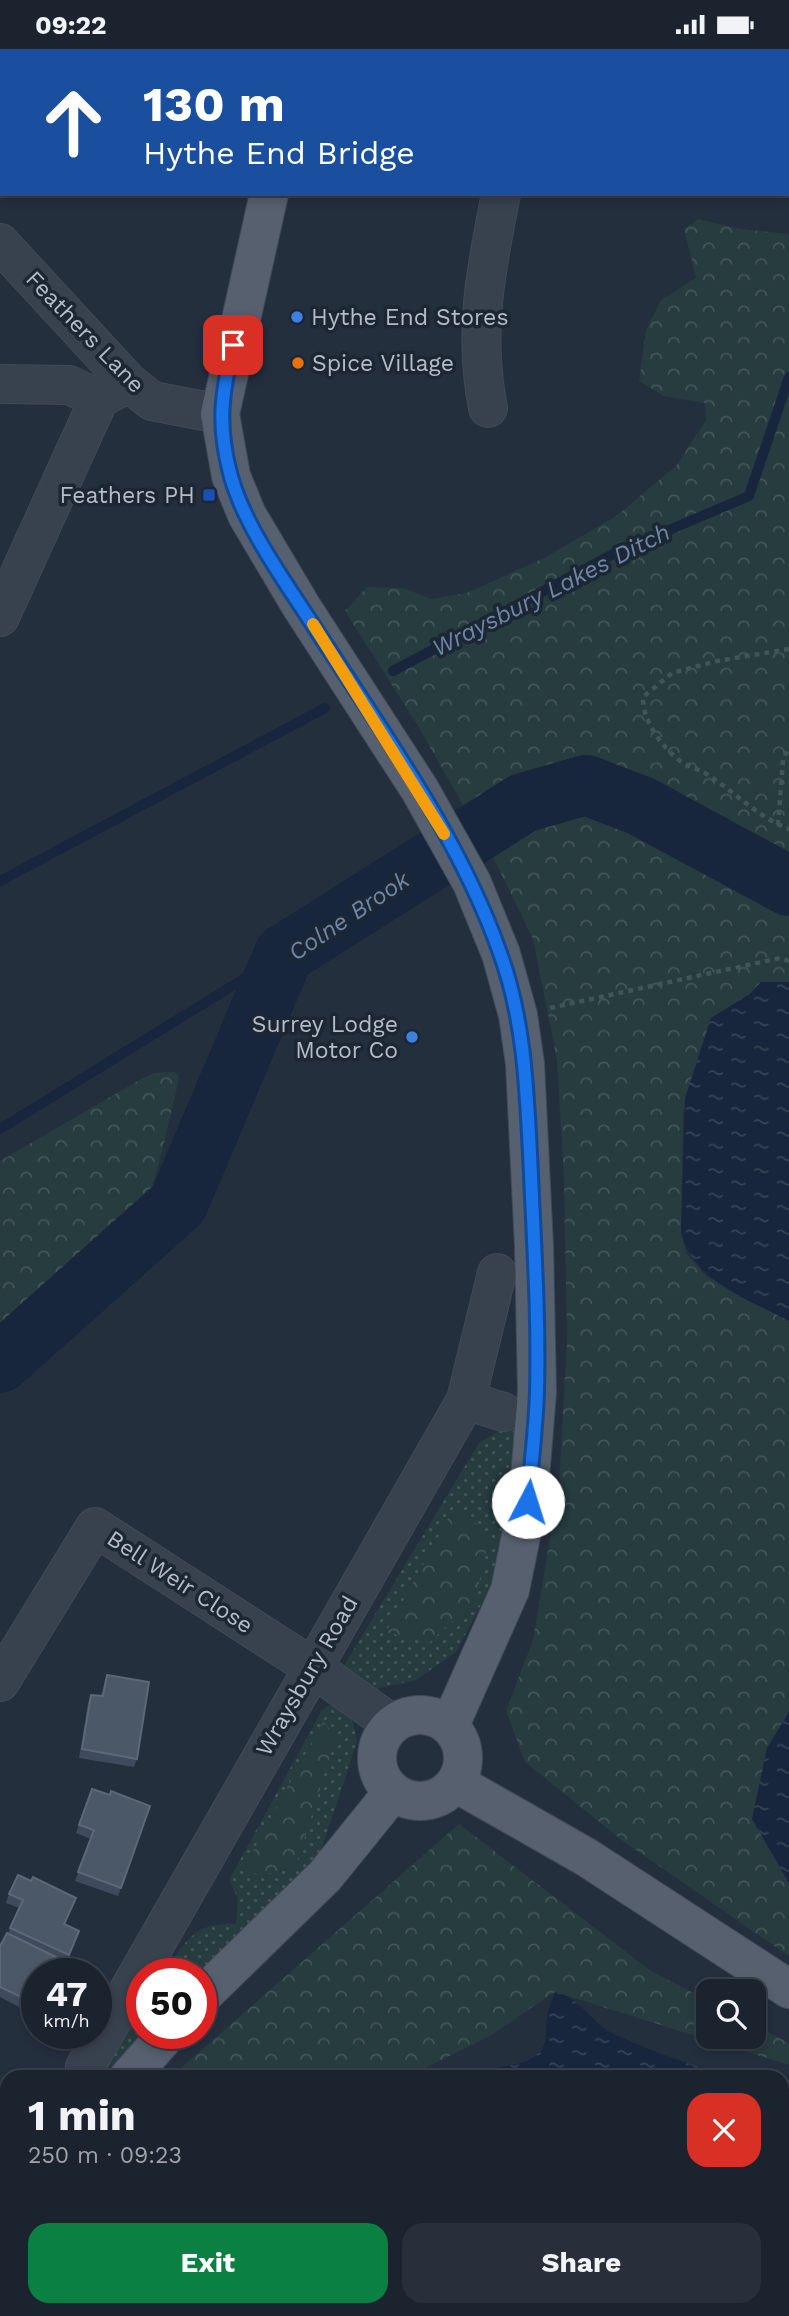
<!DOCTYPE html>
<meta charset="utf-8">
<style>
:root{--surface:#1b232e;--page:#282f3a;--text:#f1f3f6;--muted:#a0a4aa;--line:#39404a;--accent:#0b8043}
body{margin:0;font-family:"Work Sans",sans-serif;background:var(--page);color:var(--text);height:100vh;display:flex;flex-direction:column;font-size:26px;white-space:nowrap}
*{box-sizing:border-box;margin:0}
p{font-size:23px;color:var(--muted)}
.icon{flex:none;width:38px;height:38px;fill:none;stroke:currentColor;stroke-width:2;stroke-linecap:round;stroke-linejoin:round}
.map{position:relative;flex:1;overflow:hidden}
.drawer{position:absolute;left:0px;top:2021px;width:789px;height:247px;display:flex;flex-direction:column;background:var(--surface);border-radius:21px 21px 0 0;box-shadow:0 4px 10px #0003,0 0 0 2px var(--line)}
.drawer>*{flex:none}
.guide{position:absolute;left:0px;top:0px;width:789px;height:147px;box-shadow:0 4px 10px #0003,0 0 0 2px var(--line);background:#1a4fa0;color:#fff;overflow:hidden}
.tools{position:absolute;left:696px;top:1930px;display:grid;gap:14px}
.tools a{display:grid;place-items:center;width:70px;height:70px;border-radius:14px;background:var(--surface);box-shadow:0 4px 10px #0003,0 0 0 2px var(--line);font-size:35px}
.speed{position:absolute;left:21px;top:1909px;display:flex;gap:14px;font-size:35px;font-weight:700;text-align:center}
.speed>*{display:grid;place-content:center;width:91px;height:91px;border-radius:50%;background:var(--surface);box-shadow:0 4px 10px #0003,0 0 0 2px var(--line);line-height:1}
.speed small{font-size:18px;font-weight:400}
.speed .limit{border:10px solid #d22;background:#fff;color:#111}
.pin{position:absolute;display:grid;place-items:center;width:60px;height:60px;color:#fff;margin:-30px;border-radius:14px;box-shadow:0 4px 10px #0006}
.me{position:absolute;width:77px;margin:-38px;rotate:5deg;stroke-linejoin:round;filter:drop-shadow(0 0 5px #0008)}
.turn{display:flex;align-items:center;gap:24px;height:147px;padding:0 28px;font-size:32px}
.turn .icon{width:91px;height:91px;stroke-width:2.5}
.turn b{display:block;font-size:49px;line-height:60px}
.round{display:grid;place-items:center;flex:none;width:74px;height:74px;border-radius:21px;background:var(--page)}
.overview{display:flex;align-items:center;justify-content:space-between;height:119px;padding:0 28px}
h1{font-size:42px;font-weight:700;line-height:52px}
.cta{display:flex;gap:14px;margin-top:auto;padding:14px 28px}
.cta a{flex:1;height:80px;border-radius:21px;background:var(--accent);color:#fff;font-size:28px;font-weight:700;line-height:80px;text-align:center}
.cta a+a{background:var(--page);color:var(--text)}
.status{display:flex;justify-content:space-between;align-items:center;height:49px;padding:0 35px;background:var(--surface);direction:ltr}
.status svg{height:19px;fill:currentColor}
.map>svg:first-child{display:block}
.grass{fill:url(#grass-dots)}
.forest{fill:url(#forest-crowns)}
.water{fill:url(#water-ripples)}
.lines{fill:none;stroke-linecap:round;stroke-linejoin:round}
.stream{stroke:#17263c;stroke-width:10}
.river{stroke:#17263c;stroke-width:60}
.minor-casing{stroke:#414a57;stroke-width:40}
.major-casing{stroke:#414a57;stroke-width:40}
.path{stroke:#3f5557;stroke-width:4.5;stroke-dasharray:5 5;stroke-linecap:butt}
.minor{stroke:#38414e;stroke-width:38}
.major{stroke:#56606e;stroke-width:38}
.wall{fill:#3f4b5c}
.building{fill:#4b5868;stroke:#5c6777;stroke-width:2}
.route-casing{stroke:#114b97;stroke-width:18}
.route{stroke:#1a73e8;stroke-width:12}
.slow{stroke:#f59e0b;stroke-width:12}
.shop-dot{fill:#3f7fe0;stroke:#1d2633;stroke-width:2.5}
.food-dot{fill:#e8710a;stroke:#1d2633;stroke-width:2.5}
.transit-dot{fill:#1a4fb4;stroke:#1d2633;stroke-width:2.5}
.labels{text-anchor:middle;dominant-baseline:central;stroke-width:7;stroke-linejoin:round;paint-order:stroke}
.poi-label{font-size:23px;fill:#b4bcc9;stroke:#1d2633;text-anchor:start}
.street-label{font-size:23px;fill:#b4bcc9;stroke:#1d2633}
.water-label{font-size:24px;font-style:italic;fill:#6d86a8;stroke:#1d2633}
</style>
<div class="status"><b>09:22</b><svg viewBox="0 0 49 12"><path d="M0 12V9h3v3zM5 12V6h3v6zM10 12V3h3v9zM15 12V0h3v12zM26 1h20v11H26zM47 4h2v5h-2z"/></svg></div>
<div class="map">
<svg width="789" height="2267" viewBox="0 0 789 2267">
<defs>
<pattern id="grass-dots" width="8" height="8" patternUnits="userSpaceOnUse" patternTransform="scale(1.75)"><rect width="8" height="8" fill="#263c3f"/><path d="M2 2h.1M6 6h.1" fill="none" stroke="#435659" stroke-width="1.8" stroke-linecap="round"/></pattern>
<pattern id="forest-crowns" width="20" height="18" patternUnits="userSpaceOnUse" patternTransform="scale(1.75)"><rect width="20" height="18" fill="#263c3f"/><path d="M2 6a3 3 0 1 1 6 0M12 15a3 3 0 1 1 6 0" fill="none" stroke="#435659"/></pattern>
<pattern id="water-ripples" width="26" height="14" patternUnits="userSpaceOnUse" patternTransform="scale(1.75)"><rect width="26" height="14" fill="#17263c"/><path d="M2 4q2-2 4 0t4 0M15 11q2-2 4 0t4 0" fill="none" stroke="#364457"/></pattern>
</defs>
<rect width="100%" height="100%" fill="#242f3e"/>
<path class="grass" d="M 520,1370 L 502,1516 L 456,1603 L 416,1631 L 371,1641 L 339,1625 L 479,1394 Z
M 331,1655 L 340,1658 L 353,1673 L 357,1693 L 319,1808 L 201,1925 L 164,1925 C 185,1893 194,1873 236,1875 L 238,1850 L 229,1831 L 322,1661 Z
M 142,1959 L 142,1984 L 148,1985 L 108,2028 L 97,2028 Z"/>
<path class="forest" d="M 698,170 L 741,180 L 789,185 L 789,933 L 761,933 L 750,945 L 711,970 L 683,1064 L 681,1184 L 686,1204 L 706,1227 L 789,1272 L 789,1663 L 767,1699 L 753,1770 L 789,1834 L 789,1907 L 623,1792 L 525,1713 L 506,1662 L 533,1591 L 559,1435 L 567,1292 L 564,1129 L 557,1011 L 533,890 L 494,810 L 418,677 L 345,562 L 367,538 L 403,539 L 431,550 L 467,544 L 544,509 L 615,468 L 676,417 L 706,371 L 705,354 L 664,347 L 639,332 L 646,281 L 661,251 L 696,229 L 684,180 Z
M 175,1023 L 179,1028 L 176,1043 C 165,1086 158,1131 139,1172 C 111,1229 48,1266 0,1304 L 0,1112 L 141,1030 L 154,1024 Z
M 455,1457 L 490,1486 L 475,1551 L 429,1594 L 386,1583 Z
M 323,1672 L 336,1688 L 296,1817 L 264,1826 L 242,1822 Z
M 459,1775 L 651,1922 L 709,1952 L 709,1988 L 754,1988 L 754,1976 L 789,1994 L 789,2016 L 555,1943 L 488,1988 L 407,2028 L 171,2028 Z"/>
<path class="water" d="M 761,933 L 789,933 L 789,1272 C 748,1250 694,1233 681,1184 L 685,1049 L 711,969 L 750,945 Z
M 789,1663 L 789,1834 L 752,1770 L 767,1699 Z
M 555,1943 C 579,1947 593,1976 616,1986 C 654,2003 692,2017 732,2028 L 467,2028 C 489,2014 533,2022 544,1996 C 547,1988 545,1978 547,1969 C 548,1960 552,1951 555,1943 Z
M 782,2032 L 789,2033 L 789,2267 L 384,2267 L 381,2261 L 782,2261 Z"/>
<g class="lines">
<path class="stream" d="M 393,622 L 617,503 L 749,447 L 789,328
M 0,832 L 325,659
M 0,1080 L 284,905"/>
<path class="river" d="M 0,1314 L 178,1155 L 284,905 L 523,754 L 586,736 L 641,757 L 789,837"/>
<defs>
<path id="minor" d="M 58,2 L 59,0
M 0,71 L 2,70
M 0,194 L 129,334 L 152,352 L 220,365
M 0,335 L 69,336 L 99,350 L 121,338
M 488,359 C 473,283 486,220 501,145
M 0,568 L 99,350
M 466,1351 L 503,1363
M 0,1633 L 95,1478 L 312,1618 L 392,1675
M 85,2018 L 466,1351 L 497,1224
M 0,2143 L 7,2147
M 0,2232 L 7,2233
M 149,2261 L 149,2267
M 209,2261 L 211,2267"/>
<path id="major" d="M 307,2 L 307,0
M 269,145 L 220,365 L 231,427 L 247,466 L 301,557 L 420,741 L 472,834 L 501,905 L 518,966 L 525,1015 L 534,1197 L 537,1343 L 528,1453 L 510,1541 L 450,1676
M377 1709a43 43 0 1 1 86 0a43 43 0 1 1-86 0Z
M 456,1734 L 586,1808 L 789,1940
M 201,1948 L 325,1827 L 393,1743
M 129,2028 L 168,1984
M 0,2197 L 7,2187"/>
</defs>
<use href="#minor" class="minor-casing"/>
<use href="#major" class="major-casing"/>
<path class="path" d="M 789,600 L 717,612 L 672,624 L 643,648 C 642,671 661,697 679,711 C 688,718 699,720 708,726 C 736,744 758,768 789,780
M 778,776 L 783,711 L 789,698
M 550,959 L 780,909 L 789,912"/>
<use href="#minor" class="minor"/>
<use href="#major" class="major"/>
</g>
<path class="wall" d="M 107,1626 L 137,1710 L 134,1718 L 79,1709 L 88,1654 L 91,1646 L 101,1647 L 104,1635 Z
M 92,1740 L 110,1746 L 150,1757 L 118,1847 L 75,1832 L 91,1790 L 76,1784 Z
M 9,1845 L 73,1857 L 65,1875 L 79,1882 L 66,1914 L 64,1913 L 59,1925 L 37,1925 L 37,1938 L 33,1936 L 21,1959 L 0,1948 L 0,1897 L 8,1884 L 19,1859 L 6,1854 Z
M 264,2261 L 340,2261 L 341,2267 L 266,2267 Z"/>
<path class="building" d="M 107,1626 L 149,1633 L 137,1710 L 82,1700 L 91,1646 L 103,1647 Z
M 92,1740 L 110,1746 L 111,1742 L 150,1757 L 121,1839 L 78,1823 L 94,1781 L 79,1776 Z
M 18,1826 L 31,1832 L 33,1828 L 76,1849 L 64,1875 L 79,1882 L 69,1906 L 10,1879 L 23,1851 L 9,1845 Z
M 7,1884 L 64,1912 L 57,1925 L 37,1925 L 37,1928 L 36,1927 L 25,1950 L 0,1938 L 0,1897 Z
M 274,2261 L 340,2261 L 341,2267 L 276,2267 Z"/>
<g class="lines">
<defs>
<path id="route" d="M 233,296 C 222,345 217,374 230,424 C 243,475 284,531 313,576 C 381,681 458,785 500,904 C 526,975 527,1050 531,1125 C 534,1197 539,1270 537,1342 C 536,1379 531,1416 528,1453"/>
</defs>
<use href="#route" class="route-casing"/>
<use href="#route" class="route"/>
<path class="slow" d="M 313,575 L 444,785"/>
</g>
<g class="shop-dot">
<circle cx="297" cy="268" r="7"/>
<circle cx="412" cy="988" r="7"/>
</g>
<circle class="food-dot" cx="298" cy="314" r="7"/>
<rect class="transit-dot" x="202" y="439" width="14" height="14" rx="3.5"/>
<g class="labels">
<g class="poi-label">
<text x="311" y="268">Hythe End Stores</text>
<text x="312" y="314">Spice Village</text>
<text x="195" y="446" text-anchor="end">Feathers PH</text>
<text x="398" y="975" text-anchor="end">Surrey Lodge<tspan x="398" dy="26">Motor Co</tspan></text>
</g>
<g class="street-label">
<text transform="translate(85 283) rotate(46)">Feathers Lane</text>
<text transform="translate(180 1533) rotate(33)">Bell Weir Close</text>
<text transform="translate(307 1627) rotate(-60)">Wraysbury Road</text>
</g>
<g class="water-label">
<text transform="translate(551 541) rotate(-27)">Wraysbury Lakes Ditch</text>
<text transform="translate(349 867) rotate(-34)">Colne Brook</text>
</g>
</g>
</svg>
<div class="tools">
<a><svg class="icon" aria-label="search" viewBox="0 0 24 24"><circle cx="10" cy="10" r="6"/><path d="M15 15l6 6"/></svg></a>
</div>
<div class="speed"><div>47<small>km/h</small></div><div class="limit">50</div></div>
<div class="pin" style="left:233px;top:296px;background:#d93025"><svg class="icon" aria-label="arrive" viewBox="0 0 24 24"><path d="M6 21V4h12l-3 4 3 4H6"/></svg></div>
<svg class="me" style="left:528px;top:1453px" viewBox="-20 -20 40 40"><circle r="19" fill="#fff"/><path d="M0-13L10 11 0 6-10 11z" fill="#1a73e8"/></svg>
<div class="guide">
<div class="turn"><svg class="icon" aria-label="ahead" viewBox="0 0 24 24"><path d="M12 20V5M6 11l6-6 6 6"/></svg><div><b>130 m</b>Hythe End Bridge</div></div>
</div>
<section class="drawer">
<div class="overview"><div><h1>1 min</h1><p>250 m · 09:23</p></div><a class="round" style="background:#d93025;color:#fff"><svg class="icon" aria-label="close" viewBox="0 0 24 24"><path d="M6 6l12 12M18 6L6 18"/></svg></a></div>
<div class="cta"><a>Exit</a><a>Share</a></div>
</section>
</div>
